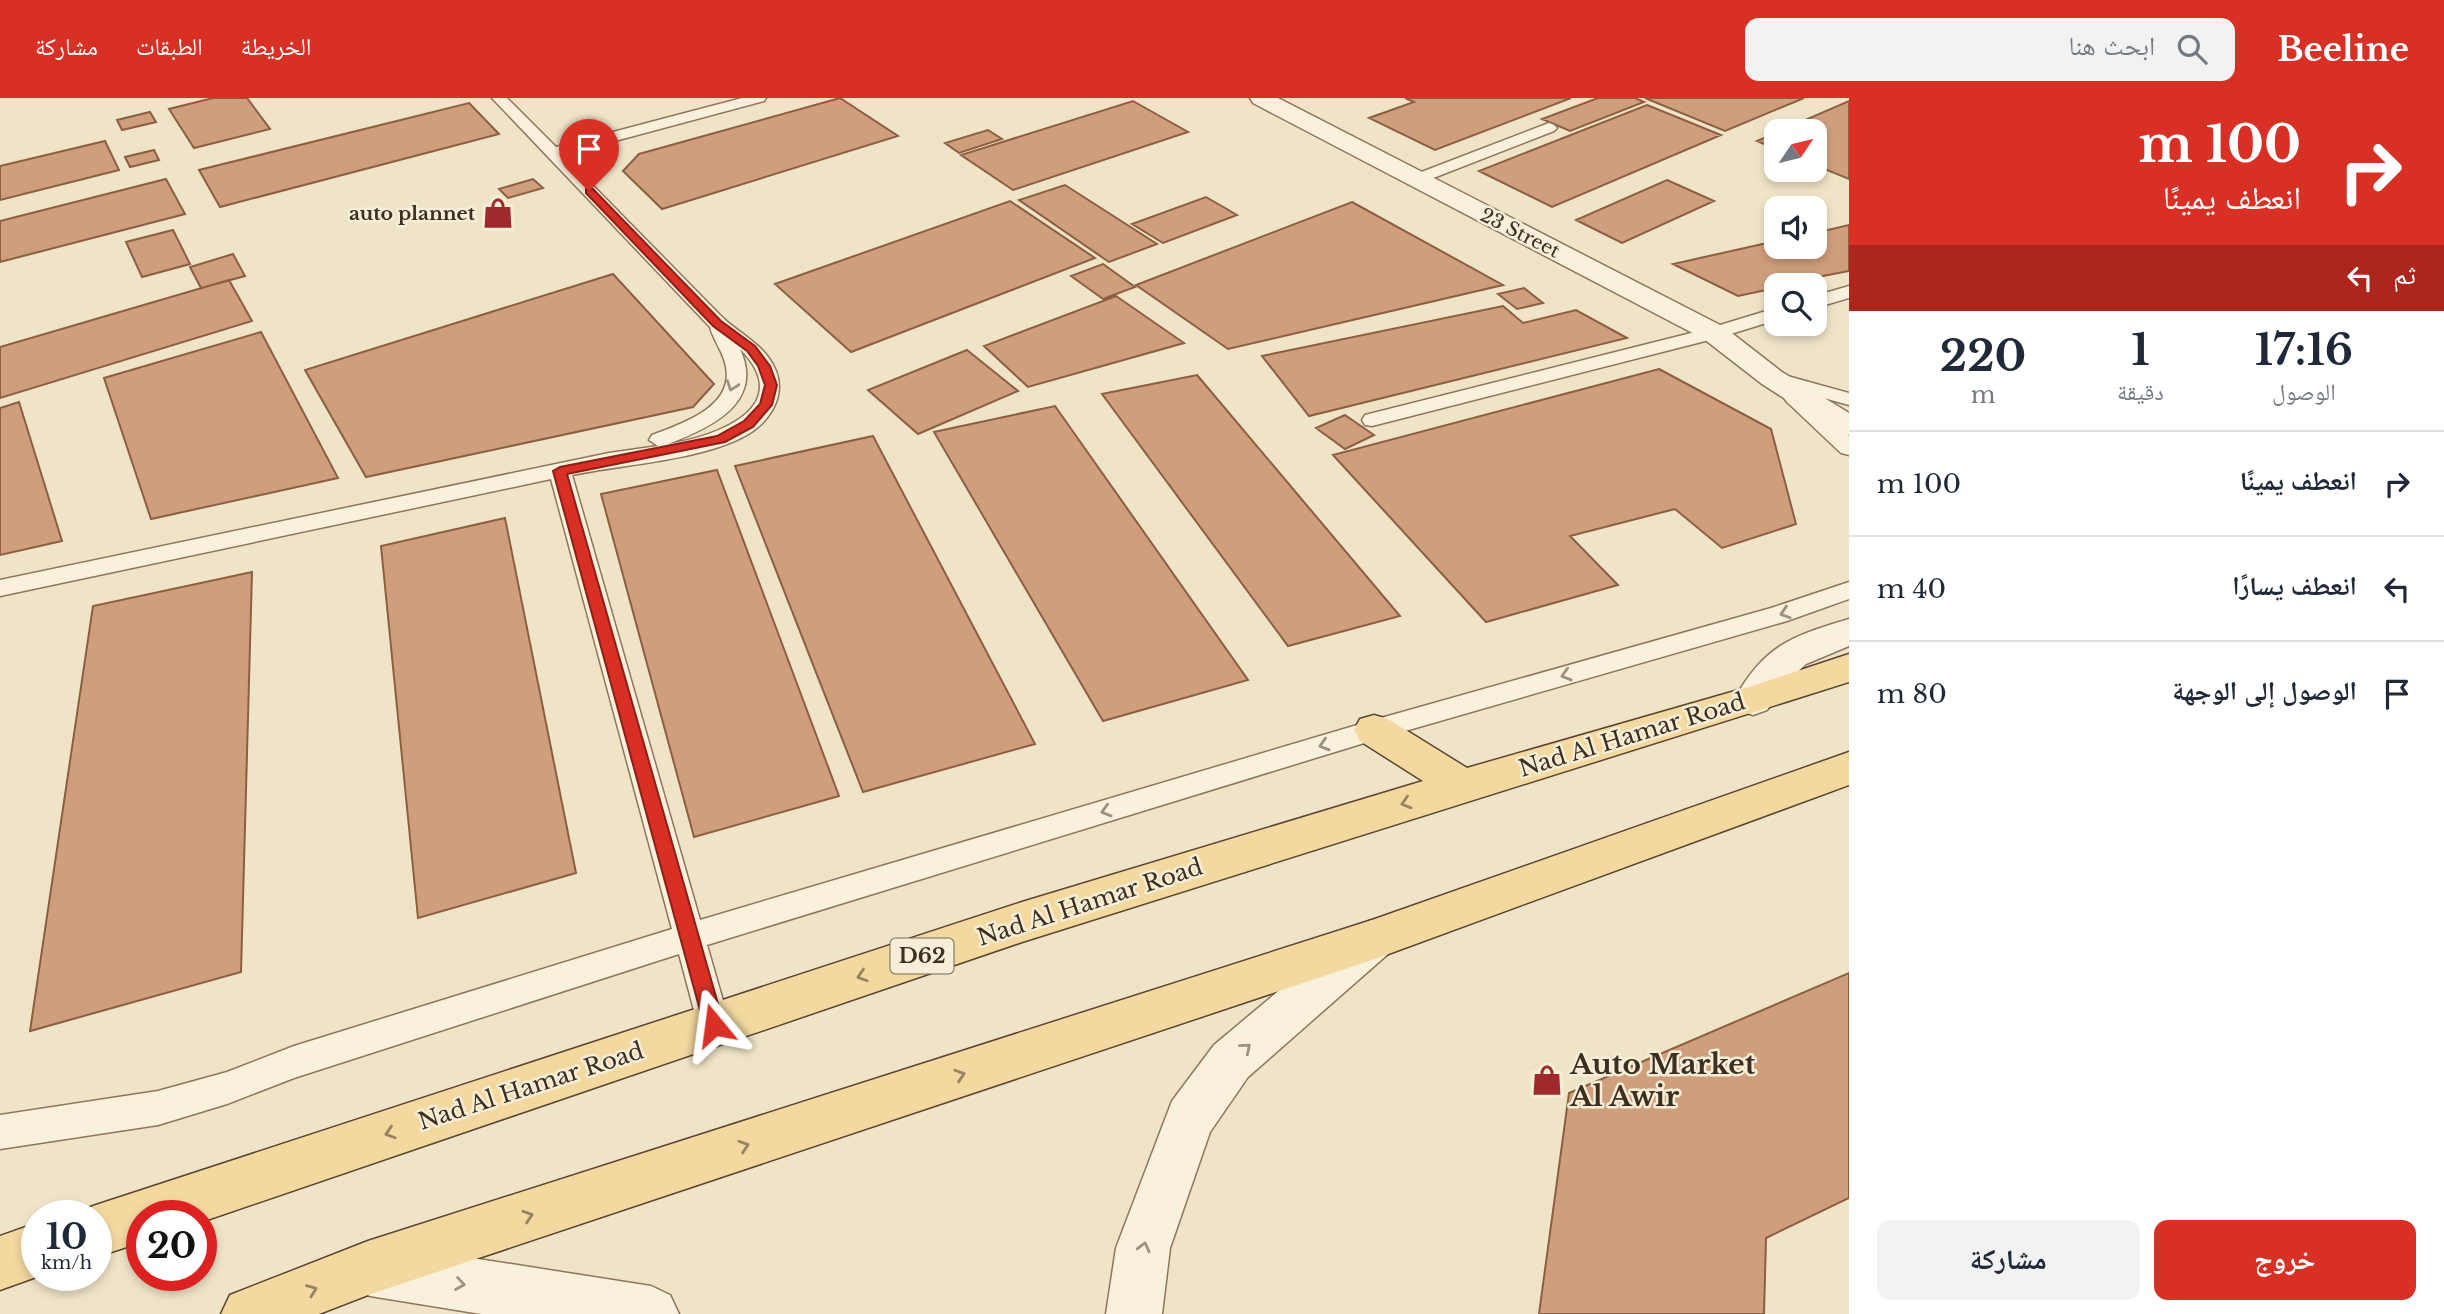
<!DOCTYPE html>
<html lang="ar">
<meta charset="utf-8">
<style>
:root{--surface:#fff;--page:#f2f2f3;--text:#1f2937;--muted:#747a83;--line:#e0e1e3;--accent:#d93025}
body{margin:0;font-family:"Libre Baskerville","Noto Naskh Arabic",serif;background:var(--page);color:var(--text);direction:rtl;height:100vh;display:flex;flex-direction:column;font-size:26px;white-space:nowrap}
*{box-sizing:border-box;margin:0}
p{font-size:23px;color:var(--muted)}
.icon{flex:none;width:38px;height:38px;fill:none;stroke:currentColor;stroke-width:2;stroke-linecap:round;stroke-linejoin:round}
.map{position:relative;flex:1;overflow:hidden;direction:ltr}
.panel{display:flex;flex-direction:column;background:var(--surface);width:595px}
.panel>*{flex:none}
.top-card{background:#d93025;color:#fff;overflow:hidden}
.needle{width:46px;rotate:55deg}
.controls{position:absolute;left:1764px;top:21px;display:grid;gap:14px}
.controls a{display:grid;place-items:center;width:63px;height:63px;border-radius:14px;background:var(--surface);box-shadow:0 4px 10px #0003;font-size:35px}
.speed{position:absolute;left:21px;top:1102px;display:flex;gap:14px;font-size:35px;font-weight:700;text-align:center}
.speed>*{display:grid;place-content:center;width:91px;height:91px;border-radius:50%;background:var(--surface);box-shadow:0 4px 10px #0003;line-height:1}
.speed small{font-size:18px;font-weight:400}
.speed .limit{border:10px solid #d22;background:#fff;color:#111}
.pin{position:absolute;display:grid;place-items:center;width:60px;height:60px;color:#fff;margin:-72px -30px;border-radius:50% 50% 50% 0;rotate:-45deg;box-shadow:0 0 7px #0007}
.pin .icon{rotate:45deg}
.me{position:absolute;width:77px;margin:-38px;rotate:344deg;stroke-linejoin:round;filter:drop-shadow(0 0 5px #0008)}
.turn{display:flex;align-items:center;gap:24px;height:147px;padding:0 28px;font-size:32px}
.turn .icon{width:91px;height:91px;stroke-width:2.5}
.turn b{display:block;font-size:49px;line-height:60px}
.then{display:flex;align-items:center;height:66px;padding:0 28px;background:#0003;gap:14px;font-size:26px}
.eta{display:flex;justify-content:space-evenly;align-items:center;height:119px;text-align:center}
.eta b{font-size:42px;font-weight:700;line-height:49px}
.cta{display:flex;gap:14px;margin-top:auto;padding:14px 28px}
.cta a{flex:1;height:80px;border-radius:14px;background:var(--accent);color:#fff;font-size:28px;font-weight:700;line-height:80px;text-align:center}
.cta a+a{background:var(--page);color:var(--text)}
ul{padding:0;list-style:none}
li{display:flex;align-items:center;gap:21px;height:105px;padding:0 28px;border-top:2px solid var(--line)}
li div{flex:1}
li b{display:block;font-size:26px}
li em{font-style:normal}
header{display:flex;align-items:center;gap:42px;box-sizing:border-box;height:98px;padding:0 35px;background:var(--accent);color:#fff}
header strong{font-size:33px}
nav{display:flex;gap:38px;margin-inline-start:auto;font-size:24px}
.search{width:490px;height:63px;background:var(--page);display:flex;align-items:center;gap:18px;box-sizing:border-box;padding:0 24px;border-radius:14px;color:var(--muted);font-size:26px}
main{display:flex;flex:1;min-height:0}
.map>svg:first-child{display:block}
.building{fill:#cf9f7d;stroke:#8d5f41;stroke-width:2}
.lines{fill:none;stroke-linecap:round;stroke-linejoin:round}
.service-casing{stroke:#8d765c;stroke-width:3}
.minor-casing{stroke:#8d765c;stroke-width:3}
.tertiary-casing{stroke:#8d765c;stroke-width:3}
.primary-casing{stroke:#5b4430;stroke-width:3}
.service{fill:#faf1dc;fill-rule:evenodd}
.minor{fill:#faf1dc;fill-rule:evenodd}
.tertiary{fill:#faf1dc;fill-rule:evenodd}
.primary{fill:#f3d9a0;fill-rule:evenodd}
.oneway{stroke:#9c907e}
.oneway2{stroke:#988460}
.route{fill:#d93025;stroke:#8d1f18;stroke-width:2}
.labels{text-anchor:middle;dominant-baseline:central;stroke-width:5;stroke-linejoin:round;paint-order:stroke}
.far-poi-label{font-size:19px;font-weight:bold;fill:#3d2e20;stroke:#f7eed8;text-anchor:end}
.far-street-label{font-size:19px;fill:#3d2e20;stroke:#f7eed8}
.shield{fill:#f7eed8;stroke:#756857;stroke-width:2}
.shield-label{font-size:21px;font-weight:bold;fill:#3d2e20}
.street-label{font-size:23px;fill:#3d2e20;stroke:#f7eed8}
.near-poi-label{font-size:28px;font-weight:bold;fill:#3d2e20;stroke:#f7eed8;text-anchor:start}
</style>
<header>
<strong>Beeline</strong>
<div class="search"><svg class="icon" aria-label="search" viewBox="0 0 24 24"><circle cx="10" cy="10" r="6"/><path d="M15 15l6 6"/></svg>ابحث هنا</div>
<nav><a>الخريطة</a><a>الطبقات</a><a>مشاركة</a></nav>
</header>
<main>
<section class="panel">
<div class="top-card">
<div class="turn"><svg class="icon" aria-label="right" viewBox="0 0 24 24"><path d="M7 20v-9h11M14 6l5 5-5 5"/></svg><div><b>100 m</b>انعطف يمينًا</div></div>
<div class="then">ثم<svg class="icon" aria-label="left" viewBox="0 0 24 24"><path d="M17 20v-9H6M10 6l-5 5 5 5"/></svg></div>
</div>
<div class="eta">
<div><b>17:16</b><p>الوصول</p></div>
<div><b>1</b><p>دقيقة</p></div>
<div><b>220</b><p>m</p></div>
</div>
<ul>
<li><svg class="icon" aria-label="right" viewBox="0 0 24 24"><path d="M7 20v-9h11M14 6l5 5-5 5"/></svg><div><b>انعطف يمينًا</b></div><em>100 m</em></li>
<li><svg class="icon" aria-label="left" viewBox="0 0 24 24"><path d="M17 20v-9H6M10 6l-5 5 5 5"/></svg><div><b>انعطف يسارًا</b></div><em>40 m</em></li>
<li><svg class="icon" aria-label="arrive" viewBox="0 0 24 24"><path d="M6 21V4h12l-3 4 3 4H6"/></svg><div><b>الوصول إلى الوجهة</b></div><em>80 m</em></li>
</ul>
<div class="cta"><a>خروج</a><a>مشاركة</a></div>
</section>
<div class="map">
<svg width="1849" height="1216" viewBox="0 0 1849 1216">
<rect width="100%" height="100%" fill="#f0e4c8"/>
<path class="building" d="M 213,0 L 247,0 L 270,31 L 194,50 L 169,11 Z
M 840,0 L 898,38 L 662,111 L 623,73 L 639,56 Z
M 1405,0 L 1571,0 L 1435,52 L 1369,20 L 1414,4 Z
M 1598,0 L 1635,0 L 1644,4 L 1570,33 L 1542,21 Z
M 1645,0 L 1804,0 L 1725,33 Z
M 1133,3 L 1188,34 L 1013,92 L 961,57 Z
M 1849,3 L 1849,81 L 1815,67 L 1815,33 L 1780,33 Z
M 469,5 L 499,36 L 220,109 L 199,72 Z
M 1647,7 L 1721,37 L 1552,109 L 1479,73 Z
M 150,14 L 156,24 L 122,32 L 117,22 Z
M 988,32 L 1002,41 L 959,55 L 945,45 Z
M 1776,35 L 1776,51 L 1757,43 Z
M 105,43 L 119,72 L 0,102 L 0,68 Z
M 154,52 L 159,62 L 130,69 L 125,59 Z
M 166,81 L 185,116 L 0,164 L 0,123 Z
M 533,81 L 543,90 L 508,100 L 499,91 Z
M 1667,82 L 1714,103 L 1622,145 L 1576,122 Z
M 1065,87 L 1157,146 L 1109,164 L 1019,102 Z
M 1206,99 L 1237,117 L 1163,145 L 1132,126 Z
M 1010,103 L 1095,160 L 851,254 L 775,186 Z
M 1352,104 L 1503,187 L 1228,251 L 1136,187 Z
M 1849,127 L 1849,173 L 1776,187 L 1776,190 L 1738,198 L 1673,166 L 1776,143 L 1776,149 L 1815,149 L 1815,135 Z
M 173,132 L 190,166 L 142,179 L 126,144 Z
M 233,156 L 245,178 L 201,190 L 190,169 Z
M 1103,166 L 1135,189 L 1103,201 L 1071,178 Z
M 613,176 L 714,286 L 693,309 L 366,379 L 305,272 Z
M 229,182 L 252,223 L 0,300 L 0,249 Z
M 1524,190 L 1543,205 L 1517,211 L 1498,196 Z
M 1116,198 L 1184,245 L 1028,289 L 984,248 Z
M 1503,208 L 1523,225 L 1576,212 L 1627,240 L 1309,318 L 1262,258 Z
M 261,234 L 338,380 L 151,421 L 104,280 Z
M 967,252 L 1018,293 L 918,336 L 868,292 Z
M 1659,271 L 1771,331 L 1796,426 L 1722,450 L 1675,411 L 1570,438 L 1618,487 L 1486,524 L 1333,357 Z
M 1197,277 L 1400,518 L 1288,548 L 1102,296 Z
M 19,304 L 62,443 L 0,457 L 0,310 Z
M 1055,308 L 1248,582 L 1103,623 L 934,334 Z
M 1345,317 L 1374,337 L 1345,351 L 1316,330 Z
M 873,338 L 1035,646 L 863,694 L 735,368 Z
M 717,372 L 839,698 L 694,739 L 601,396 Z
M 505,420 L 576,775 L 418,820 L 381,448 Z
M 252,474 L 241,874 L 30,933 L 93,508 Z
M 1849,875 L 1849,1100 L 1766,1140 L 1764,1216 L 1539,1216 L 1569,995 Z"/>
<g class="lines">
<defs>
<path id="service" d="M 492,0 L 507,0 L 556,49 L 742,0 L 766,0 L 764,3 L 563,57 C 616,111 668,164 720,217 C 740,237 765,246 776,273 C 785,297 772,319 753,333 C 711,362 623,366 572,377 L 700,822 L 1374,622 L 1771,510 L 1849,484 L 1849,501 L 1787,523 L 1374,642 L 707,847 L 730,927 L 725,938 L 714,942 L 703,938 L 698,927 L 679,856 L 294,980 L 227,1006 L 158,1027 L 0,1051 L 0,1017 L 158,993 L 227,974 L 294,948 L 672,831 L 551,381 L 0,498 L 0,482 L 609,355 L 658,348 L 649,342 L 652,337 C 681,326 734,309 726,269 C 724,255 713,242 710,229 ZM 740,251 C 798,309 716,339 668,346 C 710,330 765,305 740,251 Z
M 1549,25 L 1554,27 L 1557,30 L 1554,33 L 1423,84 L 1411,84 L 1409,81 L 1411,78 Z
M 1849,188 L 1849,200 L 1815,210 L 1815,198 Z
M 1776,210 L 1776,222 L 1721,239 L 1372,328 L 1365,327 L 1362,322 L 1365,317 L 1707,231 Z
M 1773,274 L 1849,295 L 1849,307 L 1766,284 L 1763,280 L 1766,276 Z
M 1794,294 L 1801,296 L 1849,338 L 1849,357 L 1841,355 L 1787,304 L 1784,300 L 1787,296 Z"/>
<path id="minor" d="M 1372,822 L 1388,828 L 1394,842 L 1388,856 L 1248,979 L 1210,1034 L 1170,1150 L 1162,1216 L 1106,1216 L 1116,1150 L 1172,1003 L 1214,947 L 1356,828 Z
M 370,1144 L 651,1188 L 670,1197 L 679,1216 L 481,1216 L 370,1198 L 351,1190 L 343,1171 L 351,1152 Z"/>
<path id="tertiary" d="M 1250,0 L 1278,0 L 1724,229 L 1782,274 L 1849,315 L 1849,337 L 1838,335 L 1762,286 L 1704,241 L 1253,5 Z
M 1849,521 L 1849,548 L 1806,566 L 1788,583 L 1767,612 L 1753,617 L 1739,612 L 1734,602 C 1764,547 1792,538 1849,521 Z"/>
<path id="primary" d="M 1849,556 L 1849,584 L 1022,844 L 201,1124 L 201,1118 L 142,1118 L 142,1144 L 96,1159 L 96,1118 L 76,1118 L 77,1114 L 96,1107 L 1022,804 L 1423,683 L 1360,643 L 1354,632 L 1360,621 L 1374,617 L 1388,621 L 1467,670 L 1749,589 Z
M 1849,654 L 1849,687 L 1372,862 L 368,1197 L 319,1216 L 221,1216 L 230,1197 L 368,1143 L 1372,822 Z
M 37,1125 L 37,1178 L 39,1178 L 0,1192 L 0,1138 Z"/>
</defs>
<use href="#service" class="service-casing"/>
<use href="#minor" class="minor-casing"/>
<use href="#tertiary" class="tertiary-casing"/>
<use href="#primary" class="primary-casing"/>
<use href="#service" class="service"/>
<use href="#minor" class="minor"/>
<use href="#tertiary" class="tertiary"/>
<use href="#primary" class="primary"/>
</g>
<defs><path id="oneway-chevron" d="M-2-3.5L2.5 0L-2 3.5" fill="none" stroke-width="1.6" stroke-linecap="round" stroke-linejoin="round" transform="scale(1.75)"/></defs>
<g class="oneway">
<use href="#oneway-chevron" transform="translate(732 288) rotate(110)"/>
<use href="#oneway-chevron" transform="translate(1785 515) rotate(162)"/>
<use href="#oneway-chevron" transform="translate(1566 577) rotate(164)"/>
<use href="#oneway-chevron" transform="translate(1324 647) rotate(163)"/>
<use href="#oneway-chevron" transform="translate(1106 713) rotate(163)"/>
<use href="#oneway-chevron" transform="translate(1246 950) rotate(-40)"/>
<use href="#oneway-chevron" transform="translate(1144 1149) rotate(-76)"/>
<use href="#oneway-chevron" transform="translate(460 1186) rotate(9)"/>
</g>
<g class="oneway2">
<use href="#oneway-chevron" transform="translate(1406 705) rotate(163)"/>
<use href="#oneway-chevron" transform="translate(862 878) rotate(162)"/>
<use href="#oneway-chevron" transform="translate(960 977) rotate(-18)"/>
<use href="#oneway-chevron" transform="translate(390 1035) rotate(162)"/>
<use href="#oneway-chevron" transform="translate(744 1048) rotate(-18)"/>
<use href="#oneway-chevron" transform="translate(528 1118) rotate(-18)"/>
<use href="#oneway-chevron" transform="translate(312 1192) rotate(-21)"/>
</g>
<path class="route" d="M 586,91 L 593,91 L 721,223 L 755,248 L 770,268 L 777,287 L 772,307 L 753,329 L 725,344 L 567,376 L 724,927 L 721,933 L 714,936 L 707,933 L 704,927 L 553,373 L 560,369 L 717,338 L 744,323 L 760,306 L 765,287 L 758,268 L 747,253 L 713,228 L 586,95 Z"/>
<defs>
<symbol id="shop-bare" viewBox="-9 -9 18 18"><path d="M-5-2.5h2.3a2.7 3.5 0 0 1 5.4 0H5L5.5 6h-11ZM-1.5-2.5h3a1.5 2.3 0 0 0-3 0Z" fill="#9e2a2b" stroke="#f7eed8" stroke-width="2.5" paint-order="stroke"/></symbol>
</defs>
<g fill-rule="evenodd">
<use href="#shop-bare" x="476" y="93" width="44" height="44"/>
<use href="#shop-bare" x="1525" y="960" width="44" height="44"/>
</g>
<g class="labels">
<g class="far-poi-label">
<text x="475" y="115">auto plannet</text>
</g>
<g class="far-street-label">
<text transform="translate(1520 135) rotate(27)">23 Street</text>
</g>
<rect class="shield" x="890.5" y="840.5" width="63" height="35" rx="5"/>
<g class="shield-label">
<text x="922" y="858">D62</text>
</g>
<g class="street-label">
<text transform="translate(1632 637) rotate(-17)">Nad Al Hamar Road</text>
<text transform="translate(1090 804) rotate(-18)">Nad Al Hamar Road</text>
<text transform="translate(531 988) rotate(-18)">Nad Al Hamar Road</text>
</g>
<g class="near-poi-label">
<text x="1570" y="966">Auto Market<tspan x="1570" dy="32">Al Awir</tspan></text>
</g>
</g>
</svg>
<div class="controls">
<a><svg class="needle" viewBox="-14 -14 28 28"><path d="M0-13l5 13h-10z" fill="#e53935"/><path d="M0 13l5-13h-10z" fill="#747a83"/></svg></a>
<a><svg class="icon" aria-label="sound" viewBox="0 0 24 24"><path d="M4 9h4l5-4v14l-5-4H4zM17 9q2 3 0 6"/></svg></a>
<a><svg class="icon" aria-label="search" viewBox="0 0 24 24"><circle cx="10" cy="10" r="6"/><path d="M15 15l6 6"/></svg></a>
</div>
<div class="speed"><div>10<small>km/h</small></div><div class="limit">20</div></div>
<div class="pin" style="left:589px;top:93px;background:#d93025"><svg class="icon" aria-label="arrive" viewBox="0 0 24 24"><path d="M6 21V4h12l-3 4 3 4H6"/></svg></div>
<svg class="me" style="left:714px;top:927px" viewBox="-20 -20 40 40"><path d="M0-17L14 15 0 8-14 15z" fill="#d93025" stroke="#fff" stroke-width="4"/></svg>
</div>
</main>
